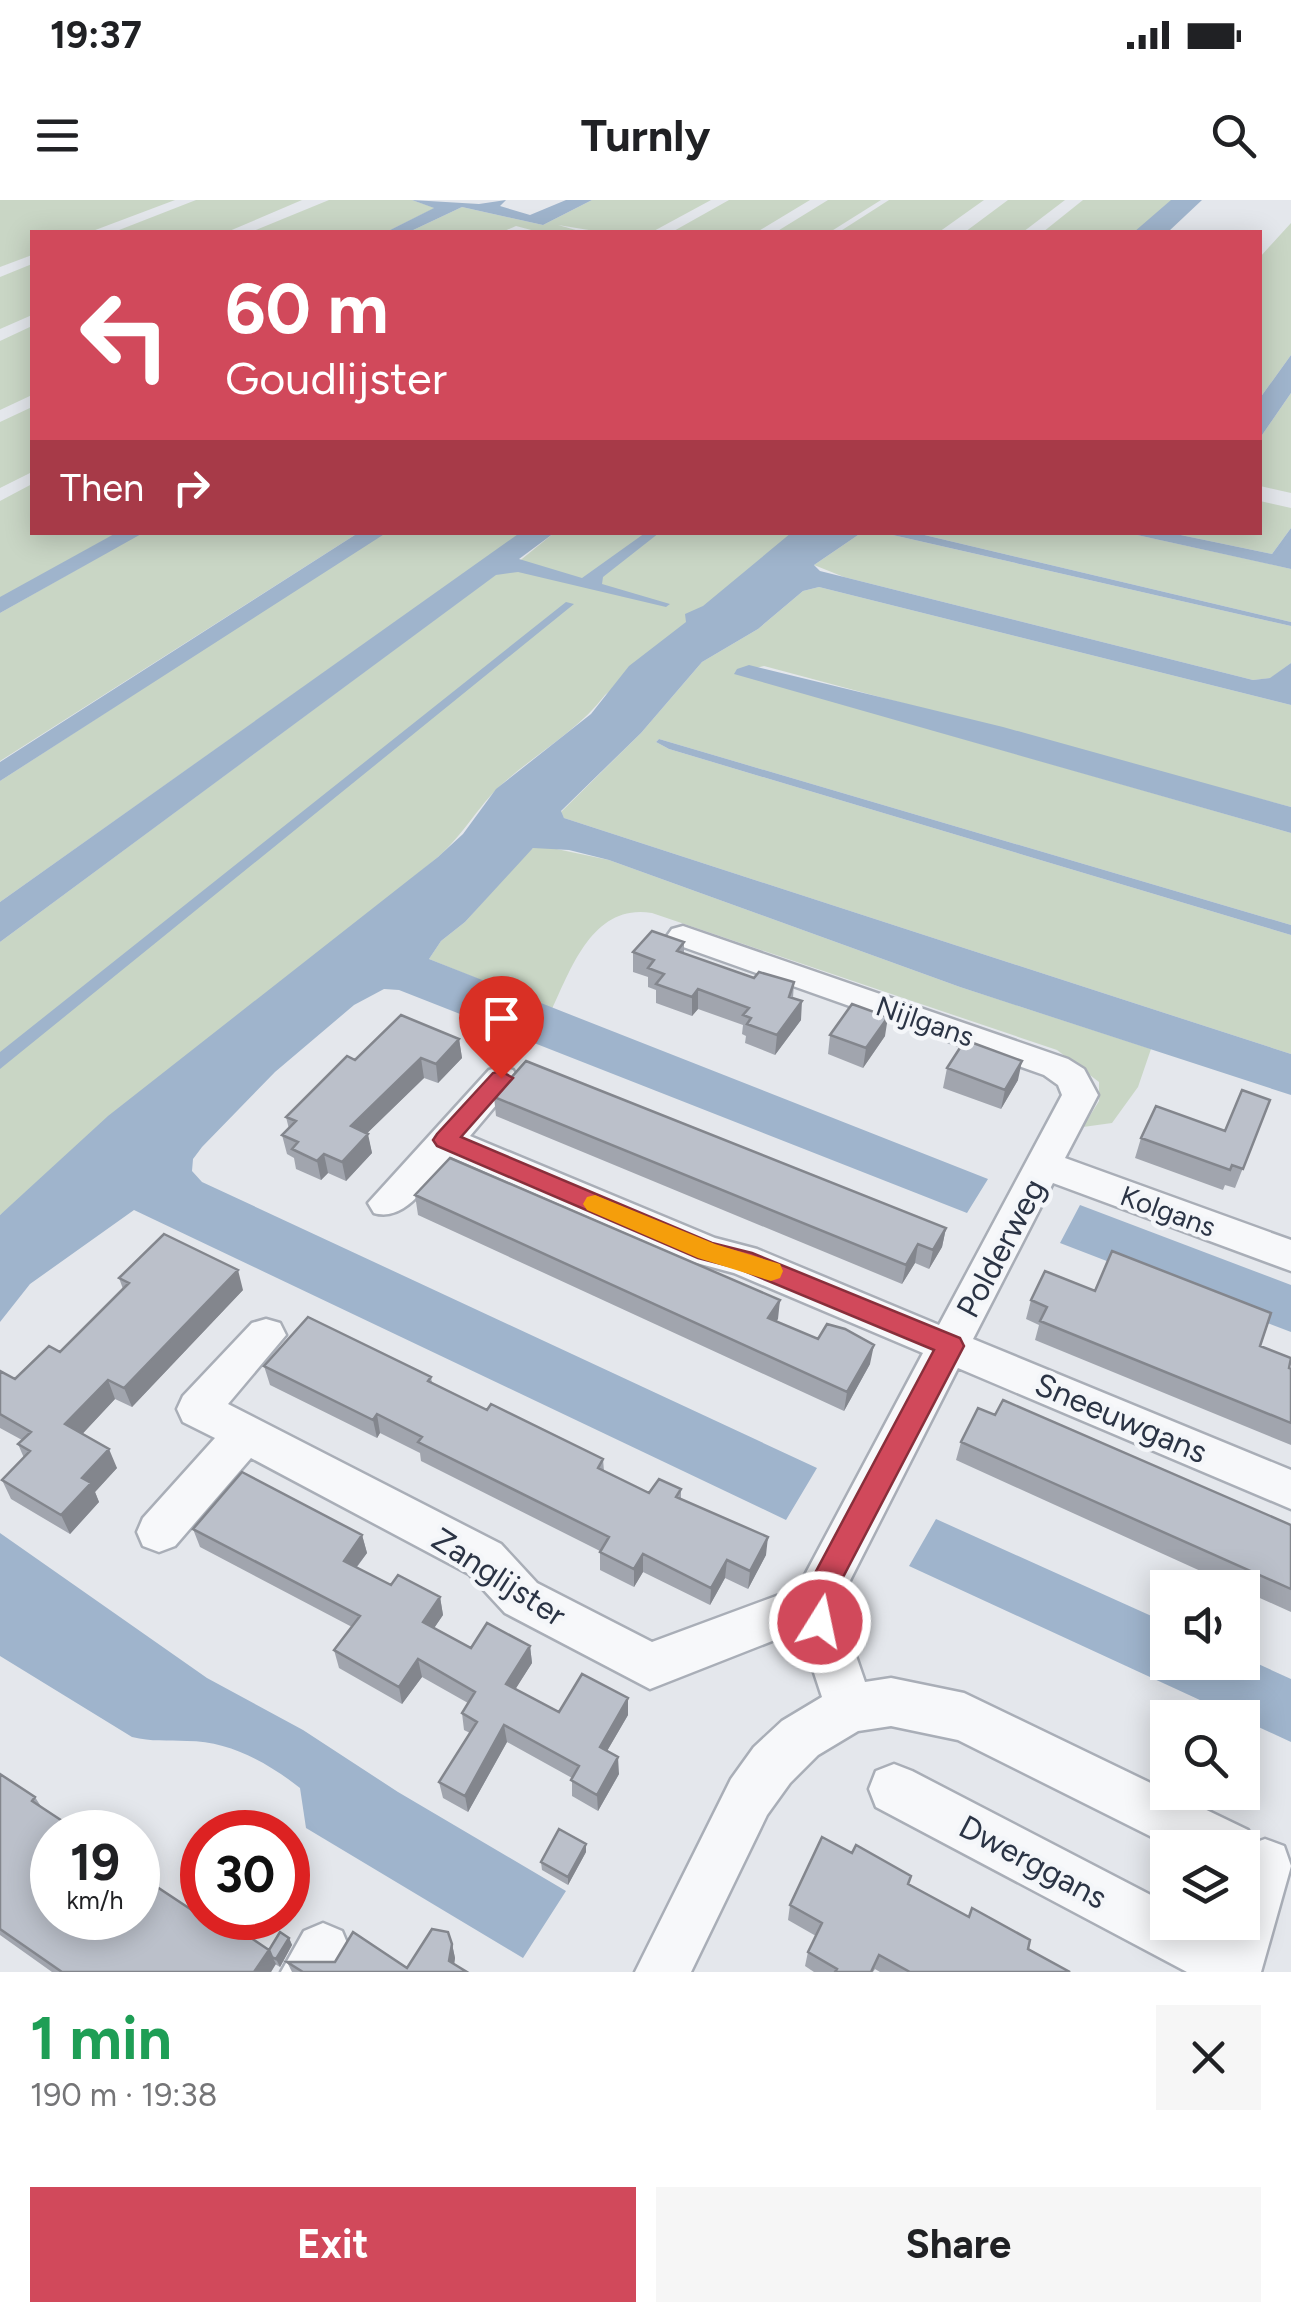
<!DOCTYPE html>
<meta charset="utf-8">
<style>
:root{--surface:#fff;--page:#f6f6f6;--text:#202124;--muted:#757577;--accent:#d1495b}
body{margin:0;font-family:Figtree,sans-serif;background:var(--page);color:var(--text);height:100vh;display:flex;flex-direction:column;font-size:38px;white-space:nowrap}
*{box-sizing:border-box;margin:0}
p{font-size:32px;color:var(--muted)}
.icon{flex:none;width:55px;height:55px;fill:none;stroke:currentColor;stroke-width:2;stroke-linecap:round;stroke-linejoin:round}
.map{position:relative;height:1772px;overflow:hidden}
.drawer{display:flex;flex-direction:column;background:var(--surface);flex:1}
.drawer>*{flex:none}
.hud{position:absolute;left:30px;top:30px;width:1232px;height:305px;border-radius:0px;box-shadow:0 5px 25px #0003;background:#d1495b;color:#fff;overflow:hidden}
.fabs{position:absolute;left:1150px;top:1370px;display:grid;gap:20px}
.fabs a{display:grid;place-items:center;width:110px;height:110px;border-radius:0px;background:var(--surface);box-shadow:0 5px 25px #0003;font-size:50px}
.speed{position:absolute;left:30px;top:1610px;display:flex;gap:20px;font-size:50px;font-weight:700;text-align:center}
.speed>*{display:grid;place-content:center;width:130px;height:130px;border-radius:50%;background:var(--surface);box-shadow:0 5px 25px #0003;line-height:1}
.speed small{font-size:25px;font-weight:400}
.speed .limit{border:15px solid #d22;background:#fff;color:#111}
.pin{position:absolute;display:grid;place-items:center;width:85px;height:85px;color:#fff;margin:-102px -42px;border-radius:50% 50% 50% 0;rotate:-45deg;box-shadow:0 0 10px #0007}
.pin .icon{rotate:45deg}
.me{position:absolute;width:110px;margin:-55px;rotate:10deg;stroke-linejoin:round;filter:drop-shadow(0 0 8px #0008)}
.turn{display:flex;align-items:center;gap:35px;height:210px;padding:0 30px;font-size:45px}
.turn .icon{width:130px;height:130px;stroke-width:2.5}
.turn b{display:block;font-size:70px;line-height:85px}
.then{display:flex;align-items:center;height:95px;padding:0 30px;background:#0003;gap:20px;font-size:38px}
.round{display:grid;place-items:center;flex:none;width:105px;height:105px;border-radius:0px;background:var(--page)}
.head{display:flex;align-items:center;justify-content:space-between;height:170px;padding:0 30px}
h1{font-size:60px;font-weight:700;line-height:75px;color:#1e9e55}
.button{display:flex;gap:20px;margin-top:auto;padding:20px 30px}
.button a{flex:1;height:115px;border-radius:0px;background:var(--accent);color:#fff;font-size:40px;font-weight:700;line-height:115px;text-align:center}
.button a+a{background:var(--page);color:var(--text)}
.status{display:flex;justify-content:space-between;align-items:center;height:70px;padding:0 50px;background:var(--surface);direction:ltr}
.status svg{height:28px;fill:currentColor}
header{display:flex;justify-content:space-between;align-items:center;height:130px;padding:0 30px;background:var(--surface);font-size:45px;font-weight:700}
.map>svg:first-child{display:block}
.green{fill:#c9d6c5}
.water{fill:#9fb4cc}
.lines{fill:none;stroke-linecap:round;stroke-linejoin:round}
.minor-casing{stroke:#a9aeb7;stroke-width:5}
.minor{fill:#f7f8fa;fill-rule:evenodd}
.wall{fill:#a1a5ae}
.shaded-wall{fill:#83868d}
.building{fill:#bbc0ca;stroke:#83868d;stroke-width:2.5}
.route{fill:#d1495b;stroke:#882f3b;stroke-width:2.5}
.slow{fill:#f59e0b}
.labels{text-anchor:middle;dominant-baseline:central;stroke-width:9;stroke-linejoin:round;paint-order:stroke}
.street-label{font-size:28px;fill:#2b3445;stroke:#f4f6f9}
.near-street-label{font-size:32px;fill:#2b3445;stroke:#f4f6f9}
</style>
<div class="status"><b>19:37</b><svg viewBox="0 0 49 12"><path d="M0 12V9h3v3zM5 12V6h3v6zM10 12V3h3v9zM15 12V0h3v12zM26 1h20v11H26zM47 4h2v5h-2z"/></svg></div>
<header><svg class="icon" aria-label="menu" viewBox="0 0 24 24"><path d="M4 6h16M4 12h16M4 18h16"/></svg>Turnly<svg class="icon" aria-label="search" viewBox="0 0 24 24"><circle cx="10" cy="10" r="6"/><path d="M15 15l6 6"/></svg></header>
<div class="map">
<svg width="1291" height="1772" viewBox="0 0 1291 1772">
<rect width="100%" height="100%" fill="#e4e7ec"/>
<path class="green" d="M 0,0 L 175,0 L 90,32 L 32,32 L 32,55 L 0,67 Z
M 196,0 L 302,0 L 227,32 L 114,32 Z
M 329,0 L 412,0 L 435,8 L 386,32 L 251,32 Z
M 592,0 L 711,0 L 652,32 L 601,32 L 558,25 L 583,32 L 532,32 L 535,31 L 516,26 L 502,32 L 409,32 L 462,7 L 543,25 Z
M 729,0 L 810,0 L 757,32 L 672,32 Z
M 828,0 L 881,0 L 830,32 L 776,32 Z
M 889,0 L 984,0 L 939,32 L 839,32 Z
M 1008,0 L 1065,0 L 1023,32 L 965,32 Z
M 1083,0 L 1178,0 L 1141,32 L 1043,32 Z
M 1291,23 L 1291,155 L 1260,198 L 1260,57 Z
M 32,64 L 32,115 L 0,129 L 0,77 Z
M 32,126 L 32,195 L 0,210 L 0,141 Z
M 1291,193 L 1291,293 L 1260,286 L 1260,238 Z
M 32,207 L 32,272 L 0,288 L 0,222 Z
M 32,284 L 32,332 L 117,333 L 0,398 L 0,301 Z
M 1260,301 L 1291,308 L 1291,328 L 1272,354 L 1171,333 L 1260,332 Z
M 143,332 L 358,333 L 0,561 L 0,413 Z
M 383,333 L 521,333 L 0,702 L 0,581 Z
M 554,333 L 795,333 L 605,495 C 577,532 533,555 499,587 C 477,608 464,634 438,657 L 0,1015 L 0,742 L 495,375 L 507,371 Z
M 861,333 L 884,333 L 1291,426 L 1291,463 L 1271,478 L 1253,480 L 844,377 L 814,365 Z
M 916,333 L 1128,333 L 1274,365 L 1291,369 L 1291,422 Z
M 819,387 L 1291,505 L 1291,607 L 764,466 L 735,473 L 1291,633 L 1291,725 L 659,539 L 656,542 L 669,549 L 1291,735 L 1291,854 L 564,618 L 561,612 L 641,533 L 702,462 L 758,429 L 803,391 Z
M 547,647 L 609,660 L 960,787 L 1151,849 L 1138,887 L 1112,923 L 1083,927 L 1099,901 L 1099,882 L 1057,850 L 652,713 C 594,703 572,766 552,809 L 429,759 L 441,741 L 465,722 L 523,657 L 533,648 Z"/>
<path class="water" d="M 412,0 L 479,4 L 506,0 L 500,6 L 530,15 L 566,0 L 592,0 L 543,25 L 462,7 L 409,32 L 386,32 L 434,8 Z
M 1171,0 L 1202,0 L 1168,32 L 1134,32 Z
M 1291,155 L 1291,193 L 1260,238 L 1260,198 Z
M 1291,328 L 1291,369 L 1128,333 L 1171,333 L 1272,354 Z
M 521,332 L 554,333 L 519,359 L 582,378 L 645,333 L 659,333 L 603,377 L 602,384 L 670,404 L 666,407 L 518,372 L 496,375 L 0,742 L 0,702 Z
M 116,333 L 143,333 L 0,413 L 0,397 Z
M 358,333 L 386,333 L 0,581 L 0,562 Z
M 791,333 L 861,333 L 814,365 L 820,371 L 844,377 L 1253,480 L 1270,478 L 1291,463 L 1291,505 L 819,387 L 803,391 L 758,429 L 702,462 L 641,533 L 561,611 L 564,618 L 1291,854 L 1291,895 L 960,787 L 609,660 L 569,650 L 533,648 L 465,722 L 441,741 L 429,759 L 988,979 L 967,1013 L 399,790 L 384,789 L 354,805 L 275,872 L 202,947 L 193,959 L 192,971 L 202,982 L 817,1268 L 786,1320 L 134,1010 L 30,1084 L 0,1122 L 0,1015 L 108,916 L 438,657 L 463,634 L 496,589 L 591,514 L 629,466 L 686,422 L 685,414 L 703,406 Z
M 884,333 L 916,333 L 1291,422 L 1291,426 Z
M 566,402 L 574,404 L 0,869 L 0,852 Z
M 749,465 L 1003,527 L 1291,607 L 1291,633 L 734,474 L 737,469 Z
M 659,539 L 1291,725 L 1291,735 L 669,549 L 656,542 Z
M 1080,1005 L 1291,1085 L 1291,1132 L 1060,1043 Z
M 936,1319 L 1167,1423 L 1168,1462 L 1242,1462 L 1243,1457 L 1291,1479 L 1291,1542 L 909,1366 Z
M 0,1333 L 207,1478 L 303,1530 L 398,1592 L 566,1691 L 523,1758 L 306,1628 L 300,1588 C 267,1562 229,1541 187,1541 C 167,1540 152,1542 132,1537 L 0,1456 Z"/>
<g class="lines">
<defs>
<path id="minor" d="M 683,726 L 1068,859 L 1084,869 L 1098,895 L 1065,958 L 1291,1040 L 1291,1071 L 1053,983 L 973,1139 L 1291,1270 L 1291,1309 L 958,1168 L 838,1404 L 865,1482 L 891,1478 L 964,1493 L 1248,1630 L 1254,1643 L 1265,1639 L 1284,1646 L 1291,1666 L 1261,1772 L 1187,1772 L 876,1607 L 869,1589 L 876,1571 L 894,1564 L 912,1571 L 1168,1704 L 1168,1722 L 1204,1722 L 1219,1730 L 1221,1722 L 1242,1722 L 1242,1648 L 1174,1648 L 958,1540 L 891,1526 L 858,1531 L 818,1555 L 790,1583 L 767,1615 L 691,1772 L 635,1772 L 731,1579 L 754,1547 L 782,1521 L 822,1497 L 800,1430 L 650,1489 L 505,1413 L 469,1374 L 251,1258 L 175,1346 L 159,1352 L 143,1346 L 137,1332 L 143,1318 L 215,1238 L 183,1222 L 177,1209 L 183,1196 L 252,1123 L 266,1119 L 280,1123 L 286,1135 L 228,1204 L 501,1344 L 537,1383 L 652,1442 L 798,1388 L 923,1153 L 734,1073 L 693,1062 L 451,957 C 430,979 407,1023 374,1013 L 368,1003 L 489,870 L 501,867 L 513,870 L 518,879 L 470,936 L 715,1038 L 757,1049 L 939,1125 L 1062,895 L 1058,885 L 1044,875 L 672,743 L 667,736 L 672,729 Z
M 323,1723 L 342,1731 L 350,1750 L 340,1772 L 281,1772 L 304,1731 Z"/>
</defs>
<use href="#minor" class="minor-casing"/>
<use href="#minor" class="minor"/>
</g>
<path class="wall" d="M 684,742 L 684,753 L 754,778 L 794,782 L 793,798 L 801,820 L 775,855 L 745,843 L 746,836 L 742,834 L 743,825 L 698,809 L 692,816 L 656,803 L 656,790 L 648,787 L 648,777 L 633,772 L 633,752 Z
M 830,835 L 885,836 L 863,868 L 828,854 Z
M 459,839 L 462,858 L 438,883 L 424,878 L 367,933 L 372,953 L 346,981 L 328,973 L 321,980 L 296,969 L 294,958 L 287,954 L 282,935 L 289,929 L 286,917 Z
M 947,868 L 1018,880 L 1001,909 L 943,888 Z
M 494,897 L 946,1028 L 942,1047 L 929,1069 L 915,1063 L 902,1084 L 496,916 Z
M 1270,900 L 1235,988 L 1225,985 L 1223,990 L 1135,958 L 1141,938 L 1225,931 Z
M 415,995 L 780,1100 L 776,1122 L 870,1164 L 844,1211 L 418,1015 Z
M 119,1078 L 243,1090 L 132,1207 L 115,1199 L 82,1234 L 117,1268 L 95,1292 L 99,1302 L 70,1334 L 11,1299 L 2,1280 L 24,1258 L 18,1244 L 22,1240 L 0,1228 L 0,1171 L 15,1179 L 60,1152 L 123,1089 Z
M 1095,1091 L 1260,1146 L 1291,1169 L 1291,1245 L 1035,1140 L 1039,1125 L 1026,1119 L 1031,1100 Z
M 264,1166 L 431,1177 L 432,1183 L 487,1210 L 603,1259 L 604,1271 L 649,1293 L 681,1289 L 681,1299 L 766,1355 L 748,1389 L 725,1378 L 710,1405 L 643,1372 L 634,1387 L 600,1370 L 600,1351 L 421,1261 L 420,1253 L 380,1233 L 377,1238 L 270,1185 Z
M 995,1215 L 1291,1325 L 1291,1412 L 1242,1390 L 1242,1388 L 1238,1388 L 956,1260 L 961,1242 Z
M 193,1329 L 362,1335 L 367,1353 L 357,1367 L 391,1385 L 440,1397 L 443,1415 L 434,1428 L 471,1448 L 530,1446 L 532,1463 L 515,1489 L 559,1512 L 628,1498 L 628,1515 L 607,1551 L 619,1574 L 598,1611 L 572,1596 L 572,1578 L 507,1542 L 468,1612 L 443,1598 L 439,1582 L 470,1533 L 464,1530 L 462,1513 L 468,1503 L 422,1477 L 402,1504 L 339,1468 L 334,1450 L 352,1427 L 200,1347 Z
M 0,1574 L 35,1597 L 42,1608 L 52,1632 L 148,1693 L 269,1750 L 289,1738 L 292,1745 L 280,1767 L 275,1764 L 271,1772 L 52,1772 L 0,1735 Z
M 586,1652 L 568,1685 L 542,1670 L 541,1662 Z
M 852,1653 L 911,1676 L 909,1684 L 1070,1772 L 880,1772 L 875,1769 L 873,1772 L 814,1772 L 805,1766 L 808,1752 L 816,1736 L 788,1720 L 790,1705 Z
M 452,1744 L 455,1758 L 454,1764 L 467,1772 L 292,1772 L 287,1762 L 407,1768 Z"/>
<path class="shaded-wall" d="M 698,789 L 698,809 L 692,816 L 692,797 Z
M 802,801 L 801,820 L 775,855 L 777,835 Z
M 888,817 L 885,836 L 863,868 L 866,848 Z
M 459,839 L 462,858 L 438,883 L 436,864 Z
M 421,858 L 424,878 L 354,946 L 351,926 Z
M 1022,861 L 1018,880 L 1001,909 L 1005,890 Z
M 368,934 L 372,953 L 346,981 L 342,962 Z
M 324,954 L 328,973 L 321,980 L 317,961 Z
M 946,1028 L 942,1047 L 929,1069 L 933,1050 Z
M 918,1044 L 915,1063 L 902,1084 L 906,1065 Z
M 238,1070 L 243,1090 L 132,1207 L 124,1188 Z
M 780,1100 L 778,1119 L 767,1137 L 768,1118 Z
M 874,1145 L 870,1164 L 844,1211 L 847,1192 Z
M 108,1180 L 115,1199 L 74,1243 L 65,1224 Z
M 377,1214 L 380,1233 L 377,1238 L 373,1220 Z
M 109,1249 L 117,1268 L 95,1292 L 99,1302 L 70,1334 L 61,1315 L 82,1278 Z
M 362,1335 L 367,1353 L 348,1378 L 344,1361 Z
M 768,1337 L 766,1355 L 748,1389 L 750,1371 Z
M 643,1354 L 643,1372 L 634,1387 L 634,1369 Z
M 727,1360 L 725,1378 L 710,1405 L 711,1388 Z
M 440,1397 L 443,1415 L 426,1440 L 423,1422 Z
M 530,1446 L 532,1463 L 508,1501 L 506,1484 Z
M 418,1459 L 422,1477 L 402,1504 L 399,1487 Z
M 628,1498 L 628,1515 L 600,1563 L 600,1547 Z
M 504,1525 L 507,1542 L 468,1612 L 465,1596 Z
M 618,1557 L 619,1574 L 598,1611 L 597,1595 Z
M 586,1644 L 586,1652 L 568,1685 L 568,1677 Z
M 289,1738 L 292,1745 L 280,1767 L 276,1759 Z
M 452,1744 L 455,1758 L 453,1772 L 449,1761 Z
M 269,1750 L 276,1764 L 271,1772 L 254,1772 Z"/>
<path class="building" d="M 652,731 L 684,742 L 677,751 L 754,778 L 759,772 L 794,782 L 789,797 L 802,801 L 777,835 L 747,824 L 751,818 L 743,815 L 749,808 L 698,789 L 692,797 L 656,784 L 664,774 L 648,768 L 654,760 L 633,752 Z
M 852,804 L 888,817 L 866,848 L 830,835 Z
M 401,815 L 459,839 L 436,864 L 421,858 L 351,926 L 368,934 L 342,962 L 324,954 L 317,961 L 292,949 L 298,942 L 282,935 L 296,921 L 286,917 L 347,856 L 355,860 Z
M 965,840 L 1022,861 L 1005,890 L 947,868 Z
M 526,861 L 946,1028 L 933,1050 L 918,1044 L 906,1065 L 494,897 Z
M 1242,890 L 1270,900 L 1243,969 L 1232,965 L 1230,970 L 1141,938 L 1156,906 L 1225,931 Z
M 450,958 L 780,1100 L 768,1118 L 818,1139 L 827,1124 L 845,1129 L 874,1145 L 847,1192 L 415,995 Z
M 164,1034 L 238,1070 L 124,1188 L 108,1180 L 65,1224 L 109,1249 L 82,1278 L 91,1283 L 61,1315 L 2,1280 L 30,1251 L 18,1244 L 31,1232 L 0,1214 L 0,1171 L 15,1179 L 49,1146 L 60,1152 L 129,1083 L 119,1078 Z
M 1112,1051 L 1271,1113 L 1260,1146 L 1291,1158 L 1289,1168 L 1291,1169 L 1291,1223 L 1040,1121 L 1047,1107 L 1031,1100 L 1045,1071 L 1095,1091 Z
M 308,1117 L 431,1177 L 428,1181 L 487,1210 L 491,1204 L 603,1259 L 598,1268 L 649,1293 L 659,1279 L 681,1289 L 676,1297 L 768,1337 L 750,1371 L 727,1360 L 711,1388 L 643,1354 L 634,1369 L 600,1352 L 609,1337 L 418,1242 L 422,1237 L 377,1214 L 373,1220 L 264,1166 Z
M 1003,1200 L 1291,1325 L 1291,1389 L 961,1242 L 978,1208 L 995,1215 Z
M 242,1272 L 362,1335 L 344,1361 L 391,1385 L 398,1375 L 440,1397 L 423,1422 L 471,1448 L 487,1423 L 530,1446 L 506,1484 L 559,1512 L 582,1474 L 628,1498 L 600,1547 L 618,1557 L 597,1595 L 571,1580 L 579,1566 L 504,1525 L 465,1596 L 439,1582 L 477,1522 L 462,1513 L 475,1492 L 418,1459 L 399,1487 L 334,1450 L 360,1416 L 193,1329 Z
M 0,1574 L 35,1597 L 32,1601 L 79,1632 L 52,1632 L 52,1718 L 138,1718 L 138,1686 L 148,1693 L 154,1685 L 216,1726 L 221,1718 L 269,1750 L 254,1772 L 62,1772 L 0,1729 Z
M 559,1629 L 586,1644 L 568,1677 L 541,1662 Z
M 822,1637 L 852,1653 L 856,1645 L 911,1676 L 908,1684 L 969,1717 L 972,1708 L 1030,1740 L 1028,1749 L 1070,1772 L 910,1772 L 879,1755 L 871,1772 L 835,1772 L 837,1769 L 808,1752 L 822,1723 L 790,1705 Z
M 432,1729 L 448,1732 L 452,1744 L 449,1761 L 467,1772 L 303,1772 L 287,1762 L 335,1762 L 353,1732 L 407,1768 Z
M 280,1732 L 289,1738 L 276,1759 L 272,1757 L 269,1750 Z"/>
<path class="route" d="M 501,871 L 513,878 L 461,937 L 712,1043 L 752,1053 L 960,1138 L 964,1146 L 829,1404 L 836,1422 L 831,1432 L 820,1437 L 809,1432 L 799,1403 L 934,1150 L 737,1068 L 698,1058 L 437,946 L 433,940 L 437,934 L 493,873 Z"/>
<path class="slow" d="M 595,995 L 715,1044 L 780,1064 L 783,1071 L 780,1078 L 771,1081 L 698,1058 L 587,1010 L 583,1004 L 587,997 Z"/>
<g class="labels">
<g class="street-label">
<text transform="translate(925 821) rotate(19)">Nijlgans</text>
<text transform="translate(1168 1011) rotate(20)">Kolgans</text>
</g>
<g class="near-street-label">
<text transform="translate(1001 1048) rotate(-62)">Polderweg</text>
<text transform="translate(1121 1218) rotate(23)">Sneeuwgans</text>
<text transform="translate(499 1377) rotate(33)">Zanglijster</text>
<text transform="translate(1033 1662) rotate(28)">Dwerggans</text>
</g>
</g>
</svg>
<div class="fabs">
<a><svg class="icon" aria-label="sound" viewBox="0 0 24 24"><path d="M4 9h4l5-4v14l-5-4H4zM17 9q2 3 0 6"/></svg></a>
<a><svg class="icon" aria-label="search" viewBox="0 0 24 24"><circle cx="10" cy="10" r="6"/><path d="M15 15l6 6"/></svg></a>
<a><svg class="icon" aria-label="layers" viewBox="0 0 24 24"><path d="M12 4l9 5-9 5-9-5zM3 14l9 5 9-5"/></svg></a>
</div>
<div class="speed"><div>19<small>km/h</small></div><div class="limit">30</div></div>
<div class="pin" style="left:501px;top:878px;background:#d93025"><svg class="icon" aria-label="arrive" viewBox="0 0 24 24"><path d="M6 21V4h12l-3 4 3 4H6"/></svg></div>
<svg class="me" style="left:820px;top:1422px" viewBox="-20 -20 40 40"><circle r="17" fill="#d1495b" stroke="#fff" stroke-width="3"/><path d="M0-11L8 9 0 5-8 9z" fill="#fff"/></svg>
<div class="hud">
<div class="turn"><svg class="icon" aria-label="left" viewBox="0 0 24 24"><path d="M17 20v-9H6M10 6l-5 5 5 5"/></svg><div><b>60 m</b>Goudlijster</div></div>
<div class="then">Then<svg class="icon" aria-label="right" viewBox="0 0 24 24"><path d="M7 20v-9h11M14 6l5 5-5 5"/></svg></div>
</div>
</div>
<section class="drawer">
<div class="head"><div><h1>1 min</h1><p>190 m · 19:38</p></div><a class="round"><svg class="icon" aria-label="close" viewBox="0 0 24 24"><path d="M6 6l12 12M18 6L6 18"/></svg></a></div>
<div class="button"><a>Exit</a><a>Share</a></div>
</section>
